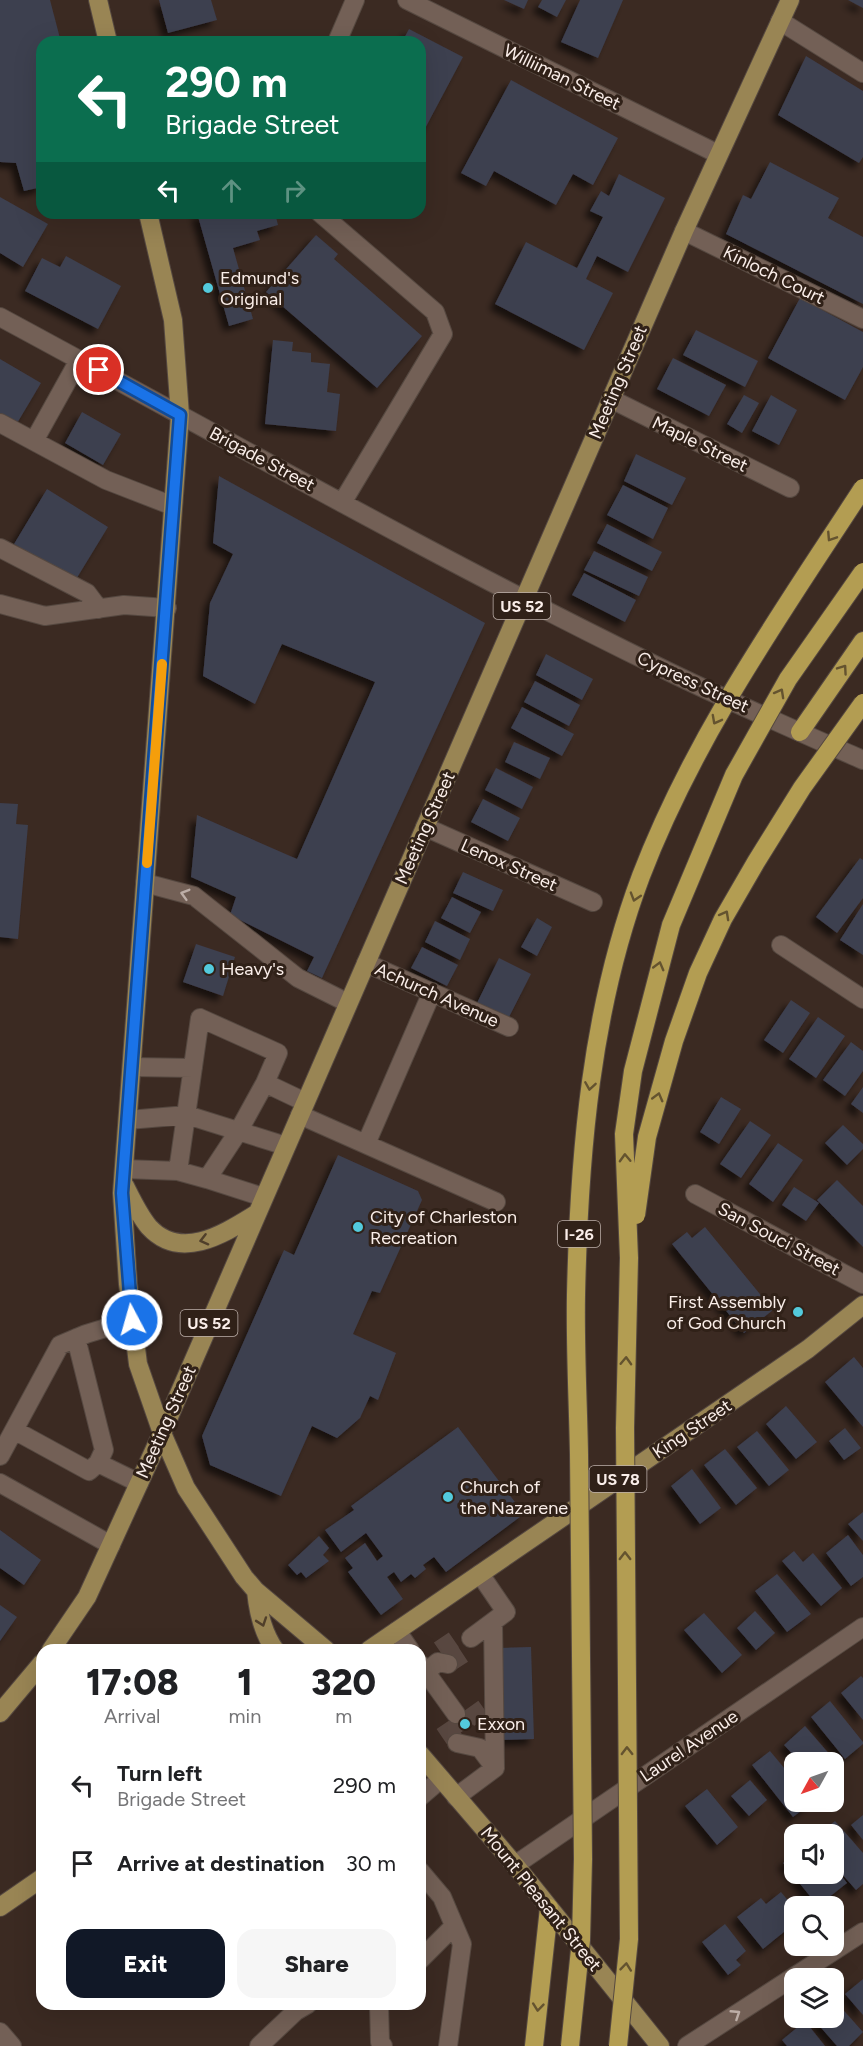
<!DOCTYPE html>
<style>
:root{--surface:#fff;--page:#f6f6f6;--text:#202124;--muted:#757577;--accent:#111827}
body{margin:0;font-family:Figtree,sans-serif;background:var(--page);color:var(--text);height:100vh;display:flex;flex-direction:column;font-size:22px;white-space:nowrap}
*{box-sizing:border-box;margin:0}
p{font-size:20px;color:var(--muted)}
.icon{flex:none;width:33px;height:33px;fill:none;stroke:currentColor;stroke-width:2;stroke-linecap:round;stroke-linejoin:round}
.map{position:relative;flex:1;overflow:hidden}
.side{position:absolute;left:36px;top:1644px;width:390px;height:366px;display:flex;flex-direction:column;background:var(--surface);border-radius:18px;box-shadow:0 6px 24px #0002}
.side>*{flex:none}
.hud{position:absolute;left:36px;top:36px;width:390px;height:183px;border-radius:18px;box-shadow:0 6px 24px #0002;background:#0b6e4f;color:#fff;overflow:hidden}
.needle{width:39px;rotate:230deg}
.tools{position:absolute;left:784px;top:1752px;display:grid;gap:12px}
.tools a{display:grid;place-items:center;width:60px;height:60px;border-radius:12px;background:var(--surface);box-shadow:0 6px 24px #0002;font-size:30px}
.pin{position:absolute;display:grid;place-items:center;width:51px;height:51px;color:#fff;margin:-26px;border:3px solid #fff;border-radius:50%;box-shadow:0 2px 6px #0007}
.me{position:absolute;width:66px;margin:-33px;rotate:354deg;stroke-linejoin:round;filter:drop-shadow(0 0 4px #0008)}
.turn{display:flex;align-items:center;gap:21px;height:126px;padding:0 30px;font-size:27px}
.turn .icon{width:78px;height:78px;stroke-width:2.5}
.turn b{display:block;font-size:42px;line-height:51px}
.lanes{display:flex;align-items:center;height:57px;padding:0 30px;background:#0003;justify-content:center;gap:30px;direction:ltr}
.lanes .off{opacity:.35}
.eta{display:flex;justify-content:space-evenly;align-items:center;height:102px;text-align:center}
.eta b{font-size:36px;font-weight:800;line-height:42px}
.button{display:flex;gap:12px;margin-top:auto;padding:12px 30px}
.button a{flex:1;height:69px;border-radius:18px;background:var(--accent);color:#fff;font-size:24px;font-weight:800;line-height:69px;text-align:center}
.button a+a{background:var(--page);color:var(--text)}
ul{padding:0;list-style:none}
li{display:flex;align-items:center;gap:18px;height:78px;padding:0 30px}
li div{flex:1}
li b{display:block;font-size:22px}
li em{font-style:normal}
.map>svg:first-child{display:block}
.building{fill:#3d3f4f;filter:url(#shadow)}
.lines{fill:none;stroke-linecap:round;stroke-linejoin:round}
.minor-tunnel{stroke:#584740;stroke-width:18;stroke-dasharray:18 9;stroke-linecap:butt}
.minor-casing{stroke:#554840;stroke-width:20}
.major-casing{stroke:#554840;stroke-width:20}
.highway-casing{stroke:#554840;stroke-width:20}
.minor{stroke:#736056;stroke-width:18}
.major{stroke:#998554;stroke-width:18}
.highway{stroke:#b39d52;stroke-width:18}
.highway-bridge-casing{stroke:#554840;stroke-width:20;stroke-linecap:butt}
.highway-bridge{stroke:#b39d52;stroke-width:18}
.oneway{stroke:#64532f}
.oneway2{stroke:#bdaea7}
.oneway3{stroke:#503f2a}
.route-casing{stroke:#114b97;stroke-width:15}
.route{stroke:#1a73e8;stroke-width:10}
.slow{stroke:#f59e0b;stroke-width:10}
.poi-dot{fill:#53cadc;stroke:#302118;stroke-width:2}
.labels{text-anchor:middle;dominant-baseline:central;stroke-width:6;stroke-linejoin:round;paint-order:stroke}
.shield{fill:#302118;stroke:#bdb0aa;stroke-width:1.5}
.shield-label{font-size:16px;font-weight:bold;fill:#faeee9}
.street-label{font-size:18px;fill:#faeee9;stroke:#302118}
.poi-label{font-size:18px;fill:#faeee9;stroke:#302118;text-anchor:start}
</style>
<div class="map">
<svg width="863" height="2046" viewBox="0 0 863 2046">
<defs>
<filter id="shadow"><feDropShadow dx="-5.5" dy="5.5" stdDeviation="3" flood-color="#0009"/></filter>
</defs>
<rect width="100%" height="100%" fill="#3b2a22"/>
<path class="building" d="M 0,0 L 50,0 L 61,42 L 42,42 L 42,187 L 24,191 L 16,163 L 0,162 Z
M 159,0 L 211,0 L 217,20 L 168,33 Z
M 504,0 L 528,0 L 524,9 Z
M 542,0 L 566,0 L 557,17 L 538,7 Z
M 580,0 L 623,0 L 598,58 L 561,42 Z
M 848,0 L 863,0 L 863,8 Z
M 409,29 L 463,57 L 420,138 L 420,42 L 402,42 Z
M 806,56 L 863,91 L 863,157 L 859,163 L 778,115 Z
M 511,80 L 618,138 L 593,185 L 573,174 L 556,205 L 494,171 L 486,186 L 461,173 Z
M 770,162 L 839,198 L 828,218 L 863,237 L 863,304 L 726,234 L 743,195 L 751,199 Z
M 619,174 L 665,198 L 628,272 L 597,256 L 586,279 L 613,293 L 584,350 L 495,304 L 526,242 L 577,268 L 603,217 L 590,211 L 601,191 L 609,196 Z
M 0,197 L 48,224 L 23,267 L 0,253 Z
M 197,213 L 275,213 L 278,225 L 257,231 L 260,240 L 233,248 L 253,319 L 229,326 Z
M 316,235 L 338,254 L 334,259 L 422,336 L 377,388 L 266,292 Z
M 66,256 L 121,286 L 98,329 L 25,291 L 42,258 L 60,267 Z
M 800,298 L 863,332 L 863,367 L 845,400 L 768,358 Z
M 696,330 L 758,361 L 745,387 L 683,355 Z
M 273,340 L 293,342 L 292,351 L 311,353 L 311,362 L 330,364 L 327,392 L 340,394 L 336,431 L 265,424 Z
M 673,358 L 726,385 L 709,416 L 657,389 Z
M 0,359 L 41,383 L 16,425 L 0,415 Z
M 744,395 L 759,403 L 742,433 L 727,424 Z
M 771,395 L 797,410 L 779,445 L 752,431 Z
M 82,412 L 121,434 L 103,465 L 65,443 Z
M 636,454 L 686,478 L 672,505 L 624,481 Z
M 219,476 L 485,623 L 322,978 L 307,971 L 314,957 L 230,915 L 236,897 L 191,877 L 197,815 L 297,859 L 375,682 L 282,644 L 255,704 L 203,676 L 210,603 L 233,554 L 213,543 Z
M 623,485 L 668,508 L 653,539 L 607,515 Z
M 47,489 L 108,527 L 75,581 L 14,544 Z
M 607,524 L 662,552 L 652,571 L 597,543 Z
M 594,551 L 648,577 L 639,596 L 584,570 Z
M 584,573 L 636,600 L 625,622 L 572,595 Z
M 546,654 L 593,679 L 582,700 L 536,675 Z
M 535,681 L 580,705 L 569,726 L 524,702 Z
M 522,707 L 574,734 L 562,756 L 511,728 Z
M 514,742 L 550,758 L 540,779 L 505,762 Z
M 496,768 L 533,787 L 522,809 L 485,790 Z
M 483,799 L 520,818 L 508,841 L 471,822 Z
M 0,803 L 18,804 L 16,824 L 28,825 L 18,939 L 0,937 Z
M 860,858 L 863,860 L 863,898 L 837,933 L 816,917 Z
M 463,872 L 503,890 L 493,911 L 453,893 Z
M 452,897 L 481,912 L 470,933 L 441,918 Z
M 863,904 L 863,955 L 840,940 Z
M 537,918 L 552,927 L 537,956 L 521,947 Z
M 435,921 L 470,939 L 460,960 L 425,942 Z
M 196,944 L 235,957 L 223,996 L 183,982 Z
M 422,947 L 458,965 L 447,986 L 411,968 Z
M 499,958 L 531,974 L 508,1019 L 477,1003 Z
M 791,1000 L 810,1013 L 783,1053 L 764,1040 Z
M 818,1017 L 845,1036 L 816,1078 L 789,1059 Z
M 851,1042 L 863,1051 L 863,1071 L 845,1096 L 823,1080 Z
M 863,1087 L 863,1113 L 851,1104 Z
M 721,1097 L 741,1109 L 719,1144 L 700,1132 Z
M 750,1121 L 771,1135 L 741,1178 L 720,1164 Z
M 843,1125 L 863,1144 L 863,1149 L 847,1165 L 825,1143 Z
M 778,1143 L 803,1160 L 773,1202 L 749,1184 Z
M 338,1155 L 418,1191 L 422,1200 L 380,1293 L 372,1291 L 353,1334 L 396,1353 L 378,1400 L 370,1396 L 360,1418 L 337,1438 L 312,1426 L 281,1496 L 210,1465 L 202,1436 L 284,1250 L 294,1255 Z
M 837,1180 L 863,1206 L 863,1247 L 817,1200 Z
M 794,1187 L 819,1203 L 806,1221 L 782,1205 Z
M 705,1227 L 773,1310 L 744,1333 L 672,1244 L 687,1232 L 692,1238 Z
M 854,1357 L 863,1368 L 863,1427 L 825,1382 Z
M 786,1406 L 817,1442 L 796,1459 L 766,1424 Z
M 458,1427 L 524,1514 L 446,1572 L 434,1557 L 423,1565 L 426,1569 L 415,1578 L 411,1574 L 401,1582 L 394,1572 L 387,1577 L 403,1599 L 381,1615 L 348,1572 L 353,1568 L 345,1558 L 365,1543 L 377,1561 L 383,1556 L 366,1533 L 341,1552 L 325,1530 L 354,1510 L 351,1506 Z
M 845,1428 L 861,1448 L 844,1460 L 829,1441 Z
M 757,1431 L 789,1470 L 769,1486 L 737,1447 Z
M 725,1449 L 757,1488 L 736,1505 L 704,1465 Z
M 692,1469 L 721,1508 L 700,1524 L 671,1486 Z
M 863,1512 L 863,1541 L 848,1524 Z
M 0,1530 L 41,1560 L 24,1585 L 0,1568 Z
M 848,1535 L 863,1555 L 863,1577 L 851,1586 L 826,1553 Z
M 319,1536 L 329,1548 L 323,1555 L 329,1561 L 306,1578 L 301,1572 L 297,1575 L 288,1565 Z
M 794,1551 L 803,1562 L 813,1553 L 842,1588 L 821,1606 L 782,1561 Z
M 777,1574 L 811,1614 L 787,1632 L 755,1591 Z
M 0,1605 L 17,1617 L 0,1641 Z
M 755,1611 L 775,1633 L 756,1650 L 737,1628 Z
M 704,1613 L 742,1655 L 722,1673 L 684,1630 Z
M 531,1647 L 534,1739 L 500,1740 L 498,1648 Z
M 861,1676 L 863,1678 L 863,1720 L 841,1693 Z
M 830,1701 L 863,1742 L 863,1744 L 845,1759 L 811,1717 Z
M 805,1726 L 831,1756 L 823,1762 L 800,1762 L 784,1745 Z
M 770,1751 L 795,1781 L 795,1802 L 813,1802 L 793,1817 L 752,1765 Z
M 750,1780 L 767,1800 L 749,1816 L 731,1796 Z
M 707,1789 L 738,1827 L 717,1845 L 685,1806 Z
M 863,1815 L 863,1840 L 851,1825 Z
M 835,1821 L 863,1853 L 863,1884 L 856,1890 L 834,1865 L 834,1834 L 819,1834 Z
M 795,1853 L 795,1874 L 826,1874 L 832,1880 L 840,1874 L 847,1883 L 818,1906 L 783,1863 Z
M 781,1892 L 795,1909 L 795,1923 L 763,1949 L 737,1917 L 761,1898 L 766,1904 Z
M 725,1924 L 746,1951 L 736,1960 L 741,1965 L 728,1975 L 702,1942 Z
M 863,1979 L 863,2015 L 845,1994 Z
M 837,2003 L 863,2032 L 849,2046 L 837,2046 L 816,2022 L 821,2018 L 834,2018 L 834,2006 Z
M 805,2021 L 825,2046 L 787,2046 L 782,2040 Z"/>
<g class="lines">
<path class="minor-tunnel" d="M 439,1650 L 458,1637
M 448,1664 L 468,1651
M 471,1706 L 483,1723
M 456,1714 L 470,1735
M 444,1724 L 457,1743"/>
<defs>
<path id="minor" d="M 407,0 L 718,154
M 780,21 L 863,73
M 337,42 L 355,0
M 320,213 L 435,312 L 443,334 L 342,503
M 684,231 L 863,319
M 0,317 C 219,435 436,558 659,667 C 726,700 795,730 863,760
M 611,399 L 790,488
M 0,423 L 106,480 L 173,506
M 34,441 L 79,360
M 0,548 L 87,593 L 99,609
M 0,604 L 45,616 L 124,605 L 167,608
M 425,827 L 593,902
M 145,883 L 194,896 L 298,978 L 348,1003
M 781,945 L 863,999
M 366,963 L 509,1027
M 132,1067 L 193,1068
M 265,1083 L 238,1132 L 207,1179 L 178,1171 L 200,1018 L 278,1053 L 265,1083 L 305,1102
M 300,1115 L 496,1202
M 128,1120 L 187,1115 L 286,1146
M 366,1144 L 432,992
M 124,1169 L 178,1171
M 207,1179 L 263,1197
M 695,1194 L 863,1284
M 76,1338 L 104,1450 L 98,1463
M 14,1430 L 89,1471 L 98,1463 L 139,1483
M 0,1456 L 60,1345 L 86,1334 L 132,1320
M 0,1483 L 111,1545
M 493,1622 L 495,1768
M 397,1631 L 410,1650
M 471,1638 L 506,1612 L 480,1574
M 420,1664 L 456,1714
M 420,1677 L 438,1662 L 448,1664
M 420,1797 L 441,1779
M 456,1797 L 495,1768 L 480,1748 L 457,1743
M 515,1865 L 863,1627
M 420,1871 L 442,1897 L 462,1944 L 448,2046
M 420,1960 L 454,1926
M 379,2004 L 380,2042 L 383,2046
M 0,2032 L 12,2046
M 259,2046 L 296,2011 L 308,2004
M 687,2046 L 863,1932"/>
<path id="major" d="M 98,0 L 108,42
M 148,213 L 173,320 L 180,415 L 122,1193 L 128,1284 L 138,1364 L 162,1433 L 186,1488 L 244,1577 L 256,1591 L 326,1650
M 125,1186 C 132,1200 139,1215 149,1227 C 181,1262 225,1233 256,1214
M 256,1591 C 258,1612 263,1633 275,1650
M 51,1650 L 87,1597 L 162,1433 L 684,231 L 790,0
M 369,1650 L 808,1349 L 863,1305
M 0,1713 L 42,1663
M 420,1754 L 515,1865 L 660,2046
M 0,1907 L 42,1878"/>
<path id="highway" d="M 800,732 L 863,641
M 534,2046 L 549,1908"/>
</defs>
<use href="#minor" class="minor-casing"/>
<use href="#major" class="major-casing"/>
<use href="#highway" class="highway-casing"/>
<use href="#minor" class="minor"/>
<use href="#major" class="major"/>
<use href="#highway" class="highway"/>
<defs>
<path id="highway-bridge" d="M 636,1215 L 647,1137 L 674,1041 L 698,973 L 723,919 L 756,862 L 802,788 L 863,703
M 570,2046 L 581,1940 L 583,1859 C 582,1724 581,1589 579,1454 C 578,1401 575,1348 576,1295 C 579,1154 591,1009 641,876 C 695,735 781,614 863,488
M 618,2046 L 629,1939 L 625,1428 L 629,1258 L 624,1134 L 633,1071 L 671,925 L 734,775 L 788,679 L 863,572"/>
</defs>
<use href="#highway-bridge" class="highway-bridge-casing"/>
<use href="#highway-bridge" class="highway-bridge"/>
</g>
<defs><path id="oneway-chevron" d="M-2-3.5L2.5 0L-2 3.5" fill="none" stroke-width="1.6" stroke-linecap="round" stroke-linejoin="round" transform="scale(1.5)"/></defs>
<g class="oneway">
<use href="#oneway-chevron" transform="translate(831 537) rotate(123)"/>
<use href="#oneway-chevron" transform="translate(843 669) rotate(-55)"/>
<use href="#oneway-chevron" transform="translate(780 693) rotate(-61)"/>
<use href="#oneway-chevron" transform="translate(716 720) rotate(118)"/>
<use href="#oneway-chevron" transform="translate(635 897) rotate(107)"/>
<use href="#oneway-chevron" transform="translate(725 915) rotate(-61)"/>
<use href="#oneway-chevron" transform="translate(659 966) rotate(-75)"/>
<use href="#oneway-chevron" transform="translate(590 1086) rotate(99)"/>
<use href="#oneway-chevron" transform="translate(658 1097) rotate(-75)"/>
<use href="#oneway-chevron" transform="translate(625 1158) rotate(-92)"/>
<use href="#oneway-chevron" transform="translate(626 1361) rotate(-88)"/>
<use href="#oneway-chevron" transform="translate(625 1556) rotate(-90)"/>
<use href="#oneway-chevron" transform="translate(627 1751) rotate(-91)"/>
<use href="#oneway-chevron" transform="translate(626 1967) rotate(-84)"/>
<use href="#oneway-chevron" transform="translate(538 2007) rotate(96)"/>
</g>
<g class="oneway2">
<use href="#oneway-chevron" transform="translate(185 894) rotate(-164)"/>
<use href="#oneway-chevron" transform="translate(736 2014) rotate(-33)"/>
</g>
<g class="oneway3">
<use href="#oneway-chevron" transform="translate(204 1240) rotate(166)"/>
<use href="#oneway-chevron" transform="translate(262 1622) rotate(71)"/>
</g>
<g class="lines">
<defs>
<path id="route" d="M 99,370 L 180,415 L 122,1193 L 132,1320"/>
</defs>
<use href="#route" class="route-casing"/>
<use href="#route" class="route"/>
<path class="slow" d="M 147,863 L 162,664"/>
</g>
<g class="poi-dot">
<circle cx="208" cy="288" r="6"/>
<circle cx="209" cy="969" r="6"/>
<circle cx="358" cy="1227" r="6"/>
<circle cx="798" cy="1312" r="6"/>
<circle cx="448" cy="1497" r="6"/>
<circle cx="465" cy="1724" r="6"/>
</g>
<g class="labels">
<g class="shield">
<rect x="493.5" y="593" width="57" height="26" rx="4.5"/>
<rect x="558" y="1221" width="42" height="26" rx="4.5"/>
<rect x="180.5" y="1310" width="57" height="26" rx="4.5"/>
<rect x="589.5" y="1466" width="57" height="26" rx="4.5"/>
</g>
<g class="shield-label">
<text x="522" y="606">US 52</text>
<text x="579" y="1234">I-26</text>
<text x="209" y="1323">US 52</text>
<text x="618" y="1479">US 78</text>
</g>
<g class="street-label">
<text transform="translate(562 77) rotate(26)">Williiman Street</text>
<text transform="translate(774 275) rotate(26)">Kinloch Court</text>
<text transform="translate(618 382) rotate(-67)">Meeting Street</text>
<text transform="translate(700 444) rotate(26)">Maple Street</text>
<text transform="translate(262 459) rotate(28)">Brigade Street</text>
<text transform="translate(693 682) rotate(25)">Cypress Street</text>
<text transform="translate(425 828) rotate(-66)">Meeting Street</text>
<text transform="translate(509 865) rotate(24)">Lenox Street</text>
<text transform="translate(437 995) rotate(24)">Achurch Avenue</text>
<text transform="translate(779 1239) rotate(28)">San Souci Street</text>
<text transform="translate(166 1422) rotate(-66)">Meeting Street</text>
<text transform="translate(692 1429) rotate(-34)">King Street</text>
<text transform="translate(689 1746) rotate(-34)">Laurel Avenue</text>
<text transform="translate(541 1899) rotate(51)">Mount Pleasant Street</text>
</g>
<g class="poi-label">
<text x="220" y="278">Edmund's<tspan x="220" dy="21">Original</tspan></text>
<text x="221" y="969">Heavy's</text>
<text x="370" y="1217">City of Charleston<tspan x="370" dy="21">Recreation</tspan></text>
<text x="786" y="1302" text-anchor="end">First Assembly<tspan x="786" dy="21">of God Church</tspan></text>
<text x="460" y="1487">Church of<tspan x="460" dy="21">the Nazarene</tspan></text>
<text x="477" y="1724">Exxon</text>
</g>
</g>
</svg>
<div class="tools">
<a><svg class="needle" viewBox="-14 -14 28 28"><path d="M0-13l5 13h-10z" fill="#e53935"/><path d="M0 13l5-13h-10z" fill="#757577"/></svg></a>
<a><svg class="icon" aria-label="sound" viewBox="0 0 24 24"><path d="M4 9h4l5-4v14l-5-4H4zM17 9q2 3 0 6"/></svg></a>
<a><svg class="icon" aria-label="search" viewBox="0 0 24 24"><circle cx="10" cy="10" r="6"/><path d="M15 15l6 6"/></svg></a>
<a><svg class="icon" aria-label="layers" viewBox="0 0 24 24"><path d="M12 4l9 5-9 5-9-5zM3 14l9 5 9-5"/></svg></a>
</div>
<div class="pin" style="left:99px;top:370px;background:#d93025"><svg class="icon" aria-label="arrive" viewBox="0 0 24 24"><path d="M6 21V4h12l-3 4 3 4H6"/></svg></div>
<svg class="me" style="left:132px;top:1320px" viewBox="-20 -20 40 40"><circle r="17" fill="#1a73e8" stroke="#fff" stroke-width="3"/><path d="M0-11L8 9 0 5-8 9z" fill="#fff"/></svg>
<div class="hud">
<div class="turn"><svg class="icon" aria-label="left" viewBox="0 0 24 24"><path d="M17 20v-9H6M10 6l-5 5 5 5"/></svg><div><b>290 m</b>Brigade Street</div></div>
<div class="lanes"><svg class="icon" aria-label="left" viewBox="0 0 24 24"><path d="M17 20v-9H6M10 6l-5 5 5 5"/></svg><svg class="icon off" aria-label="ahead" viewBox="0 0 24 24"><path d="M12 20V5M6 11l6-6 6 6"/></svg><svg class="icon off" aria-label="right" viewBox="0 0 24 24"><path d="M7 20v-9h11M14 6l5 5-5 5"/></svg></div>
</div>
<section class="side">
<div class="eta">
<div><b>17:08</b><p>Arrival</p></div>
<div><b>1</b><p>min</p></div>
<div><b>320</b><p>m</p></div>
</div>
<ul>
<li><svg class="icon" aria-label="left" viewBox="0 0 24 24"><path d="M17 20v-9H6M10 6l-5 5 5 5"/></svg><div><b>Turn left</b><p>Brigade Street</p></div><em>290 m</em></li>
<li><svg class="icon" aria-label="arrive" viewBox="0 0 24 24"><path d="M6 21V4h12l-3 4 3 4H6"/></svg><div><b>Arrive at destination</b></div><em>30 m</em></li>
</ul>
<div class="button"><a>Exit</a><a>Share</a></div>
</section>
</div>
